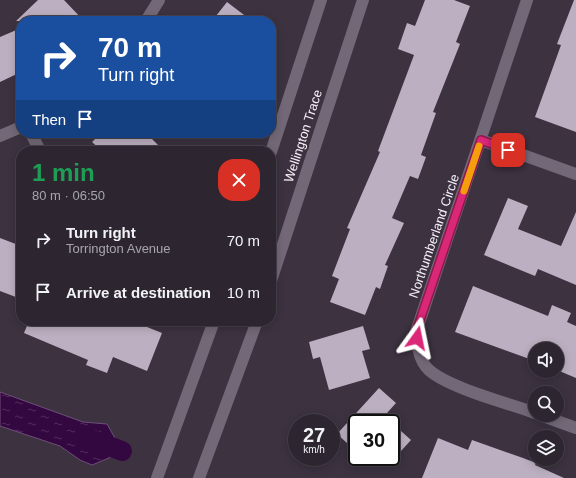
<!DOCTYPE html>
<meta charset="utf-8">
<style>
:root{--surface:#2d2630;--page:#352e38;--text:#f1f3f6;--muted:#a7a5ab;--line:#48434c}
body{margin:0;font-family:Helvetica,sans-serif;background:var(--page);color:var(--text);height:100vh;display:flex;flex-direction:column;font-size:15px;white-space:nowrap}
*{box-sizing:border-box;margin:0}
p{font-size:13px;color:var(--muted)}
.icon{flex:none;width:22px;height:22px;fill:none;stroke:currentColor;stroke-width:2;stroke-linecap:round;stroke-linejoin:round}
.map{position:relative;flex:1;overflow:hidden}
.side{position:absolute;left:16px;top:146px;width:260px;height:180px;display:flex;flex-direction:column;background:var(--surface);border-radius:16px;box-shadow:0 2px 10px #0003,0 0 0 1px var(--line)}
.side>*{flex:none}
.guide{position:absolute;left:16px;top:16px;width:260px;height:122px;border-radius:16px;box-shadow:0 2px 10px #0003,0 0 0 1px var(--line);background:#1a4fa0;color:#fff;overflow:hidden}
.fabs{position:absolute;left:528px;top:342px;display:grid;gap:8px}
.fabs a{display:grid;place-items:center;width:36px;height:36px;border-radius:50%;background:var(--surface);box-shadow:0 2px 10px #0003,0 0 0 1px var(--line);font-size:20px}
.speed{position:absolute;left:288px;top:414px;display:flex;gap:8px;font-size:20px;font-weight:700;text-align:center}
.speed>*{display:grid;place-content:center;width:52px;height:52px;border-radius:50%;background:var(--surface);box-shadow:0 2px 10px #0003,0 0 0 1px var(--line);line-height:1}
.speed small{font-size:10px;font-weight:400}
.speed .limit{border:2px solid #111;border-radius:6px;background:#fff;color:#111}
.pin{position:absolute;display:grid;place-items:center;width:34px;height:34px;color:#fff;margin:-17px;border-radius:8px;box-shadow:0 2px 6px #0006}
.me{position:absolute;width:44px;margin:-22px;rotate:12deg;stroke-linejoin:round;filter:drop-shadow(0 0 3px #0008)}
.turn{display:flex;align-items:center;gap:14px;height:84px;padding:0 16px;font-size:18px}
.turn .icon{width:52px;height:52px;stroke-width:2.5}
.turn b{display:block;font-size:28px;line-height:34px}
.then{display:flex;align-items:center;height:38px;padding:0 16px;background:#0003;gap:8px;font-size:15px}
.round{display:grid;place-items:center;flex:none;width:42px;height:42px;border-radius:16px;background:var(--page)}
.headline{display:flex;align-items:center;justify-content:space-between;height:68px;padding:0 16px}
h1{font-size:24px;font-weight:700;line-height:30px;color:#1e9e55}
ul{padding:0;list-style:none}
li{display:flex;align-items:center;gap:12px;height:52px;padding:0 16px}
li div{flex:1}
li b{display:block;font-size:15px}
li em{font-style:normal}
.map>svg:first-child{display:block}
.water{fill:url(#water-ripples);stroke:#6e4e78}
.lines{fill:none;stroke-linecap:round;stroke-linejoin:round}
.canal{stroke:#330840;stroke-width:20}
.building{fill:#bcafc1}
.minor{stroke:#736877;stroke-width:12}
.route-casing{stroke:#8e194d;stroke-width:10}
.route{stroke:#db2777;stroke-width:7}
.slow{stroke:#f59e0b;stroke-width:7}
.labels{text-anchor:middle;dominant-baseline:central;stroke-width:4;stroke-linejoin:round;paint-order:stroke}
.street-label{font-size:13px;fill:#f7f1fa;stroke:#3c3240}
</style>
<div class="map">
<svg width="576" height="478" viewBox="0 0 576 478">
<defs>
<pattern id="water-ripples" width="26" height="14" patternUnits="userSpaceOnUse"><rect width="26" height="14" fill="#330840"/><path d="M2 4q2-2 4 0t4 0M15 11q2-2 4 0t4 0" fill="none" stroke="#512c5c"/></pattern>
</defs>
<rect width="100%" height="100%" fill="#3c3240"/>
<path class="water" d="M 0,392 L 83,422 L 107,424 L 116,440 L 109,458 L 92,465 L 80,460 L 60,446 L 0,426 Z"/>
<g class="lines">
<path class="canal" d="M 88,438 L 122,451"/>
</g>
<path class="building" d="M 38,0 L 64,0 L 84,21 L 16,21 Z
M 425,0 L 454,0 L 470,6 L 456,42 L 460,44 L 433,112 L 436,113 L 421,155 L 426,157 L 418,179 L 410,176 L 392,218 L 404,223 L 385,265 L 388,266 L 380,289 L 376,287 L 365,315 L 330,302 L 339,279 L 332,276 L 350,229 L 347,228 L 380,152 L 378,151 L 414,55 L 398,49 L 407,23 L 415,26 Z
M 574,0 L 576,0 L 576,132 L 535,117 L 561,45 L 557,44 Z
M 227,2 L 252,21 L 212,21 Z
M 21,28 L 21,72 L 0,82 L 0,37 Z
M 101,133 L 146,133 L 164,151 L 102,151 L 92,142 Z
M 508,198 L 528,206 L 518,229 L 561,246 L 576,212 L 576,285 L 538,269 L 535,276 L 484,255 Z
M 0,238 L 21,246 L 21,299 L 0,291 Z
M 473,286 L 548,316 L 552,305 L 571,313 L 567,322 L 576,326 L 576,378 L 557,370 L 557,349 L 535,349 L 535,361 L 455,332 Z
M 29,321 L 132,321 L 162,333 L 147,371 L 113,357 L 107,373 L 86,365 L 88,360 L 24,333 Z
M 363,326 L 370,349 L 362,351 L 370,378 L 329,390 L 320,357 L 313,359 L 309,342 Z
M 379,388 L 396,403 L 378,423 L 357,423 L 357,452 L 337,434 Z
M 391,422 L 411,440 L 391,462 Z
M 438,438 L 468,450 L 472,440 L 523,458 L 536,463 L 535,465 L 564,478 L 422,478 Z"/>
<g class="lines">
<path class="minor" d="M 527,0 L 417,329 C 417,343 418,360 429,370 C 449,388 508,403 535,413
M 146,21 L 159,0
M 31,133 L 40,151
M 0,136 L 21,127
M 481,140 L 576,174
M 271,152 L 321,0
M 271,281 L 363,0
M 540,415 L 576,428
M 157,478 L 214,321
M 199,478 L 257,321"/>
</g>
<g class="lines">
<defs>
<path id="route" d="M 417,338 L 417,329 L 481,140 L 508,150"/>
</defs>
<use href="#route" class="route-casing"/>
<use href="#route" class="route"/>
<path class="slow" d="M 464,191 L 479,146"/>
</g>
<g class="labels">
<g class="street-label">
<text transform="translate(303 136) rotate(-72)">Wellington Trace</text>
<text transform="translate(434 236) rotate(-71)">Northumberland Circle</text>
</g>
</g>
</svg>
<div class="fabs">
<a><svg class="icon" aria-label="sound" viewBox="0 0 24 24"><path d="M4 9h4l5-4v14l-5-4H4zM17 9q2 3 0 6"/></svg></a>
<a><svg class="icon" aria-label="search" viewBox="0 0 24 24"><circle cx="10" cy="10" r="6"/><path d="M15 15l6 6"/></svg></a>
<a><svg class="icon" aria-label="layers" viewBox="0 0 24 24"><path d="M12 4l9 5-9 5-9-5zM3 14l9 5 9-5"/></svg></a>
</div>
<div class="speed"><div>27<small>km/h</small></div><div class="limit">30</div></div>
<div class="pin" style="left:508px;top:150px;background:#d93025"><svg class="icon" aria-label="arrive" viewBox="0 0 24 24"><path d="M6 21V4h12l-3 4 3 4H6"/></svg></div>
<svg class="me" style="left:417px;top:338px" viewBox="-20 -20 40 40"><path d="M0-17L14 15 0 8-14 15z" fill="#db2777" stroke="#fff" stroke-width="4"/></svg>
<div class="guide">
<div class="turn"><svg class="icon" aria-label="right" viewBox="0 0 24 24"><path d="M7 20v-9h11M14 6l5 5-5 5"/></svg><div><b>70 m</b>Turn right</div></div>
<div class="then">Then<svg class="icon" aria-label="arrive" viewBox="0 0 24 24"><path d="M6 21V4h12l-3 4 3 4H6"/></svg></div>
</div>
<section class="side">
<div class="headline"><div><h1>1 min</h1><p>80 m · 06:50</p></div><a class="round" style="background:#d93025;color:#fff"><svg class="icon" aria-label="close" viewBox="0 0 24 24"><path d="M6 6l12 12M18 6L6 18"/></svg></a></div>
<ul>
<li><svg class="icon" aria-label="right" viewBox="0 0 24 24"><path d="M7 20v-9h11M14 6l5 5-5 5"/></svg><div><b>Turn right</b><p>Torrington Avenue</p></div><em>70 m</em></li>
<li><svg class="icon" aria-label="arrive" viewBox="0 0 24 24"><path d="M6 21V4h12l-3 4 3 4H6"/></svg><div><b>Arrive at destination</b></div><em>10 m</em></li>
</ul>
</section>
</div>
